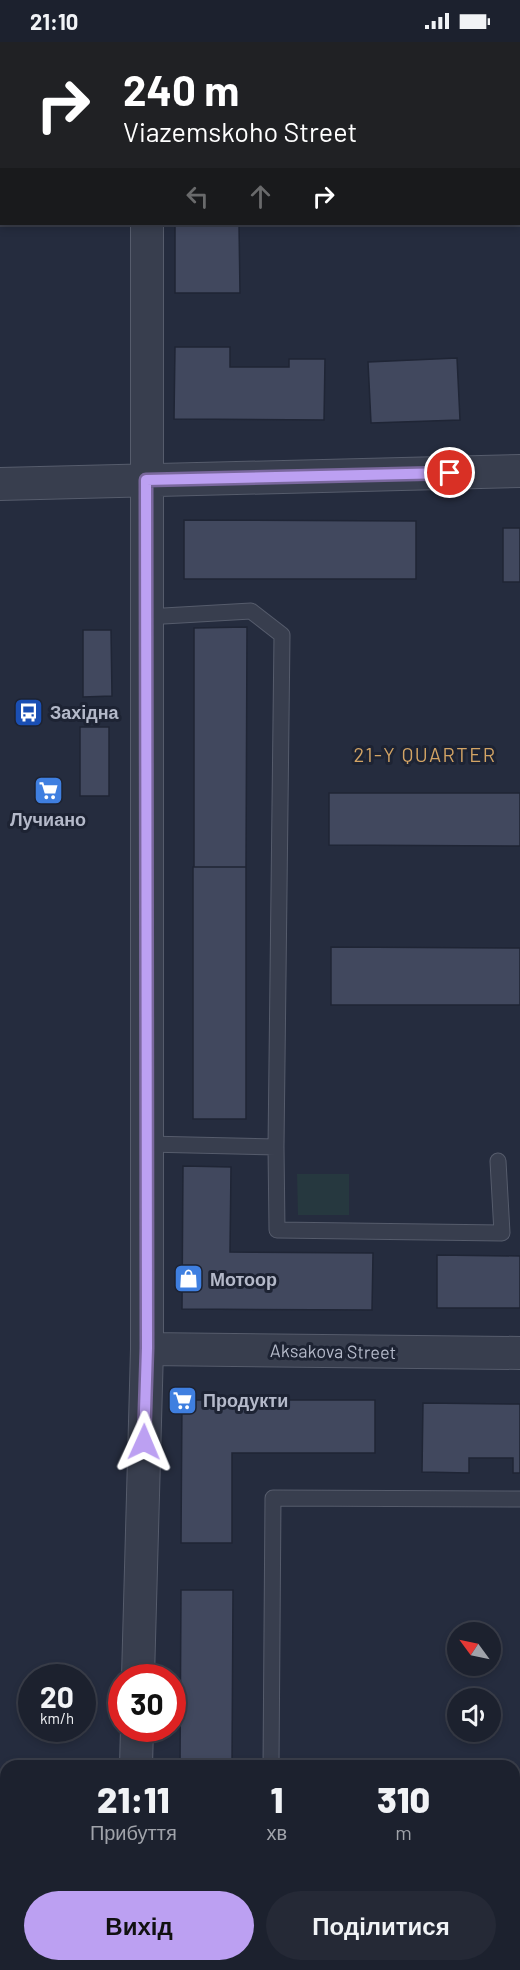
<!DOCTYPE html>
<html lang="uk">
<meta charset="utf-8">
<style>
:root{--surface:#1c212e;--page:#252936;--text:#f1f3f6;--muted:#a0a3aa;--line:#3a3e4a;--accent:#bca0f2}
body{margin:0;font-family:Barlow,sans-serif;background:var(--page);color:var(--text);height:100vh;display:flex;flex-direction:column;font-size:22px;white-space:nowrap}
*{box-sizing:border-box;margin:0}
p{font-size:20px;color:var(--muted)}
.icon{flex:none;width:33px;height:33px;fill:none;stroke:currentColor;stroke-width:2;stroke-linecap:round;stroke-linejoin:round}
.map{position:relative;flex:1;overflow:hidden}
.side{position:absolute;left:0px;top:1718px;width:520px;height:212px;display:flex;flex-direction:column;background:var(--surface);border-radius:18px 18px 0 0;box-shadow:0 3px 9px #0003,0 0 0 2px var(--line)}
.side>*{flex:none}
.banner{position:absolute;left:0px;top:0px;width:520px;height:183px;box-shadow:0 3px 9px #0003,0 0 0 2px var(--line);background:#202124;color:#fff;overflow:hidden}
.needle{width:39px;rotate:303deg}
.fabs{position:absolute;left:447px;top:1580px;display:grid;gap:12px}
.fabs a{display:grid;place-items:center;width:54px;height:54px;border-radius:50%;background:var(--surface);box-shadow:0 3px 9px #0003,0 0 0 2px var(--line);font-size:30px}
.speed{position:absolute;left:18px;top:1622px;display:flex;gap:12px;font-size:30px;font-weight:700;text-align:center}
.speed>*{display:grid;place-content:center;width:78px;height:78px;border-radius:50%;background:var(--surface);box-shadow:0 3px 9px #0003,0 0 0 2px var(--line);line-height:1}
.speed small{font-size:15px;font-weight:400}
.speed .limit{border:9px solid #d22;background:#fff;color:#111}
.pin{position:absolute;display:grid;place-items:center;width:51px;height:51px;color:#fff;margin:-26px;border:3px solid #fff;border-radius:50%;box-shadow:0 2px 6px #0007}
.me{position:absolute;width:66px;margin:-33px;rotate:1deg;stroke-linejoin:round;filter:drop-shadow(0 0 4px #0008)}
.turn{display:flex;align-items:center;gap:21px;height:126px;padding:0 24px;font-size:27px}
.turn .icon{width:78px;height:78px;stroke-width:2.5}
.turn b{display:block;font-size:42px;line-height:51px}
.lanes{display:flex;align-items:center;height:57px;padding:0 24px;background:#0003;justify-content:center;gap:30px;direction:ltr}
.lanes .off{opacity:.35}
.eta{display:flex;justify-content:space-evenly;align-items:center;height:102px;text-align:center}
.eta b{font-size:36px;font-weight:800;line-height:42px}
.primary-button{display:flex;gap:12px;margin-top:auto;padding:12px 24px}
.primary-button a{flex:1;height:69px;border-radius:36px;background:var(--accent);color:#111;font-size:24px;font-weight:800;line-height:69px;text-align:center}
.primary-button a+a{background:var(--page);color:var(--text)}
.status{display:flex;justify-content:space-between;align-items:center;height:42px;padding:0 30px;background:var(--surface);direction:ltr}
.status svg{height:16px;fill:currentColor}
.map>svg:first-child{display:block}
.green{fill:#26383f}
.building{fill:#41485e;stroke:#1f2535;stroke-width:1.5}
.lines{fill:none;stroke-linecap:round;stroke-linejoin:round}
.service-casing{stroke:#565c6c;stroke-width:17}
.minor-casing{stroke:#565c6c;stroke-width:34}
.service{stroke:#383e4e;stroke-width:15}
.minor{stroke:#383e4e;stroke-width:32}
.route-casing{stroke:#7a689d;stroke-width:15}
.route{stroke:#bca0f2;stroke-width:10}
.labels{text-anchor:middle;dominant-baseline:central;stroke-width:6;stroke-linejoin:round;paint-order:stroke}
.poi-label{font-size:18px;font-weight:bold;fill:#b4b9c9;stroke:#1d2333;text-anchor:start}
.street-label{font-size:18px;fill:#b4b9c9;stroke:#1d2333}
.neighbourhood-label{font-size:20px;letter-spacing:1.5px;fill:#d3a465;stroke:#1d2333}
</style>
<div class="status"><b>21:10</b><svg viewBox="0 0 49 12"><path d="M0 12V9h3v3zM5 12V6h3v6zM10 12V3h3v9zM15 12V0h3v12zM26 1h20v11H26zM47 4h2v5h-2z"/></svg></div>
<div class="map">
<svg width="520" height="1928" viewBox="0 0 520 1928">
<rect width="100%" height="100%" fill="#252c3e"/>
<path class="green" d="M 297,1132 L 349,1132 L 349,1173 L 298,1173 Z"/>
<path class="building" d="M 175,182 L 239,182 L 240,251 L 175,251 Z
M 175,305 L 230,305 L 230,325 L 289,325 L 289,317 L 325,317 L 324,378 L 174,377 Z
M 457,316 L 460,378 L 371,381 L 368,320 Z
M 184,478 L 416,479 L 416,537 L 184,537 Z
M 503,486 L 520,486 L 520,540 L 503,540 Z
M 247,585 L 246,825 L 194,825 L 194,586 Z
M 83,588 L 111,588 L 112,654 L 83,655 Z
M 80,685 L 109,685 L 109,754 L 80,754 Z
M 329,751 L 520,751 L 520,804 L 329,803 Z
M 193,825 L 246,825 L 246,1077 L 193,1077 Z
M 331,905 L 520,906 L 520,963 L 331,963 Z
M 183,1124 L 231,1125 L 230,1210 L 373,1211 L 372,1268 L 182,1267 Z
M 437,1213 L 520,1214 L 520,1266 L 437,1266 Z
M 182,1358 L 375,1358 L 375,1411 L 232,1411 L 232,1501 L 181,1501 Z
M 423,1361 L 520,1362 L 520,1431 L 513,1431 L 513,1416 L 469,1416 L 469,1431 L 422,1430 Z
M 181,1548 L 233,1548 L 232,1724 L 180,1724 Z
M 177,1923 L 231,1923 L 231,1928 L 177,1928 Z"/>
<g class="lines">
<defs>
<path id="service" d="M 146,575 L 251,569 L 282,593 L 276,1105 L 147,1102
M 276,1105 L 277,1188 L 502,1191 L 498,1119
M 271,1724 L 273,1456 L 520,1457
M 270,1928 L 270,1923"/>
<path id="minor" d="M 148,2 L 148,0
M 0,442 L 520,429
M 147,1307 L 520,1311
M 138,1635 L 147,1307 L 147,182
M 136,1724 L 137,1686
M 130,1928 L 130,1923"/>
</defs>
<use href="#service" class="service-casing"/>
<use href="#minor" class="minor-casing"/>
<use href="#service" class="service"/>
<use href="#minor" class="minor"/>
</g>
<g class="lines">
<defs>
<path id="route" d="M 144,1400 L 147,1306 L 146,438 L 450,431"/>
</defs>
<use href="#route" class="route-casing"/>
<use href="#route" class="route"/>
</g>
<defs>
<symbol id="bus-square" viewBox="-11 -11 22 22"><rect x="-9" y="-9" width="18" height="18" rx="4" fill="#1a4fb4" stroke="#1d2333"/><path d="M-5-6H5V4H4V6H2V4H-2V6H-4V4H-5ZM-3.5-4V0h7V-4ZM-3.5 1.2v1.5H-2V1.2ZM2 1.2v1.5H3.5V1.2Z" fill="#fff"/></symbol>
<symbol id="supermarket-square" viewBox="-11 -11 22 22"><rect x="-9" y="-9" width="18" height="18" rx="4" fill="#3f7fe0" stroke="#1d2333"/><path d="M-6-5.5h2.5l.6 2H6L4.5 2H-2.5L-4.4-4H-6ZM-1.5 3.2a1.3 1.3 0 1 0 .1 0ZM3 3.2a1.3 1.3 0 1 0 .1 0Z" fill="#fff"/></symbol>
<symbol id="shop-square" viewBox="-11 -11 22 22"><rect x="-9" y="-9" width="18" height="18" rx="4" fill="#3f7fe0" stroke="#1d2333"/><path d="M-5-2.5h2.3a2.7 3.5 0 0 1 5.4 0H5L5.5 6h-11ZM-1.5-2.5h3a1.5 2.3 0 0 0-3 0Z" fill="#fff"/></symbol>
</defs>
<g fill-rule="evenodd">
<use href="#bus-square" x="12" y="654" width="33" height="33"/>
<use href="#supermarket-square" x="32" y="732" width="33" height="33"/>
<use href="#shop-square" x="172" y="1220" width="33" height="33"/>
<use href="#supermarket-square" x="166" y="1342" width="33" height="33"/>
</g>
<g class="labels">
<g class="poi-label">
<text x="50" y="670">Західна</text>
<text x="48" y="777" text-anchor="middle">Лучиано</text>
<text x="210" y="1237">Мотоор</text>
<text x="203" y="1358">Продукти</text>
</g>
<g class="street-label">
<text transform="translate(333 1309) rotate(1)">Aksakova Street</text>
</g>
<g class="neighbourhood-label">
<text x="425" y="712">21-Y QUARTER</text>
</g>
</g>
</svg>
<div class="fabs">
<a><svg class="needle" viewBox="-14 -14 28 28"><path d="M0-13l5 13h-10z" fill="#e53935"/><path d="M0 13l5-13h-10z" fill="#a0a3aa"/></svg></a>
<a><svg class="icon" aria-label="sound" viewBox="0 0 24 24"><path d="M4 9h4l5-4v14l-5-4H4zM17 9q2 3 0 6"/></svg></a>
</div>
<div class="speed"><div>20<small>km/h</small></div><div class="limit">30</div></div>
<div class="pin" style="left:450px;top:431px;background:#d93025"><svg class="icon" aria-label="arrive" viewBox="0 0 24 24"><path d="M6 21V4h12l-3 4 3 4H6"/></svg></div>
<svg class="me" style="left:144px;top:1400px" viewBox="-20 -20 40 40"><path d="M0-17L14 15 0 8-14 15z" fill="#bca0f2" stroke="#fff" stroke-width="4"/></svg>
<div class="banner">
<div class="turn"><svg class="icon" aria-label="right" viewBox="0 0 24 24"><path d="M7 20v-9h11M14 6l5 5-5 5"/></svg><div><b>240 m</b>Viazemskoho Street</div></div>
<div class="lanes"><svg class="icon off" aria-label="left" viewBox="0 0 24 24"><path d="M17 20v-9H6M10 6l-5 5 5 5"/></svg><svg class="icon off" aria-label="ahead" viewBox="0 0 24 24"><path d="M12 20V5M6 11l6-6 6 6"/></svg><svg class="icon" aria-label="right" viewBox="0 0 24 24"><path d="M7 20v-9h11M14 6l5 5-5 5"/></svg></div>
</div>
<section class="side">
<div class="eta">
<div><b>21:11</b><p>Прибуття</p></div>
<div><b>1</b><p>хв</p></div>
<div><b>310</b><p>m</p></div>
</div>
<div class="primary-button"><a>Вихід</a><a>Поділитися</a></div>
</section>
</div>
